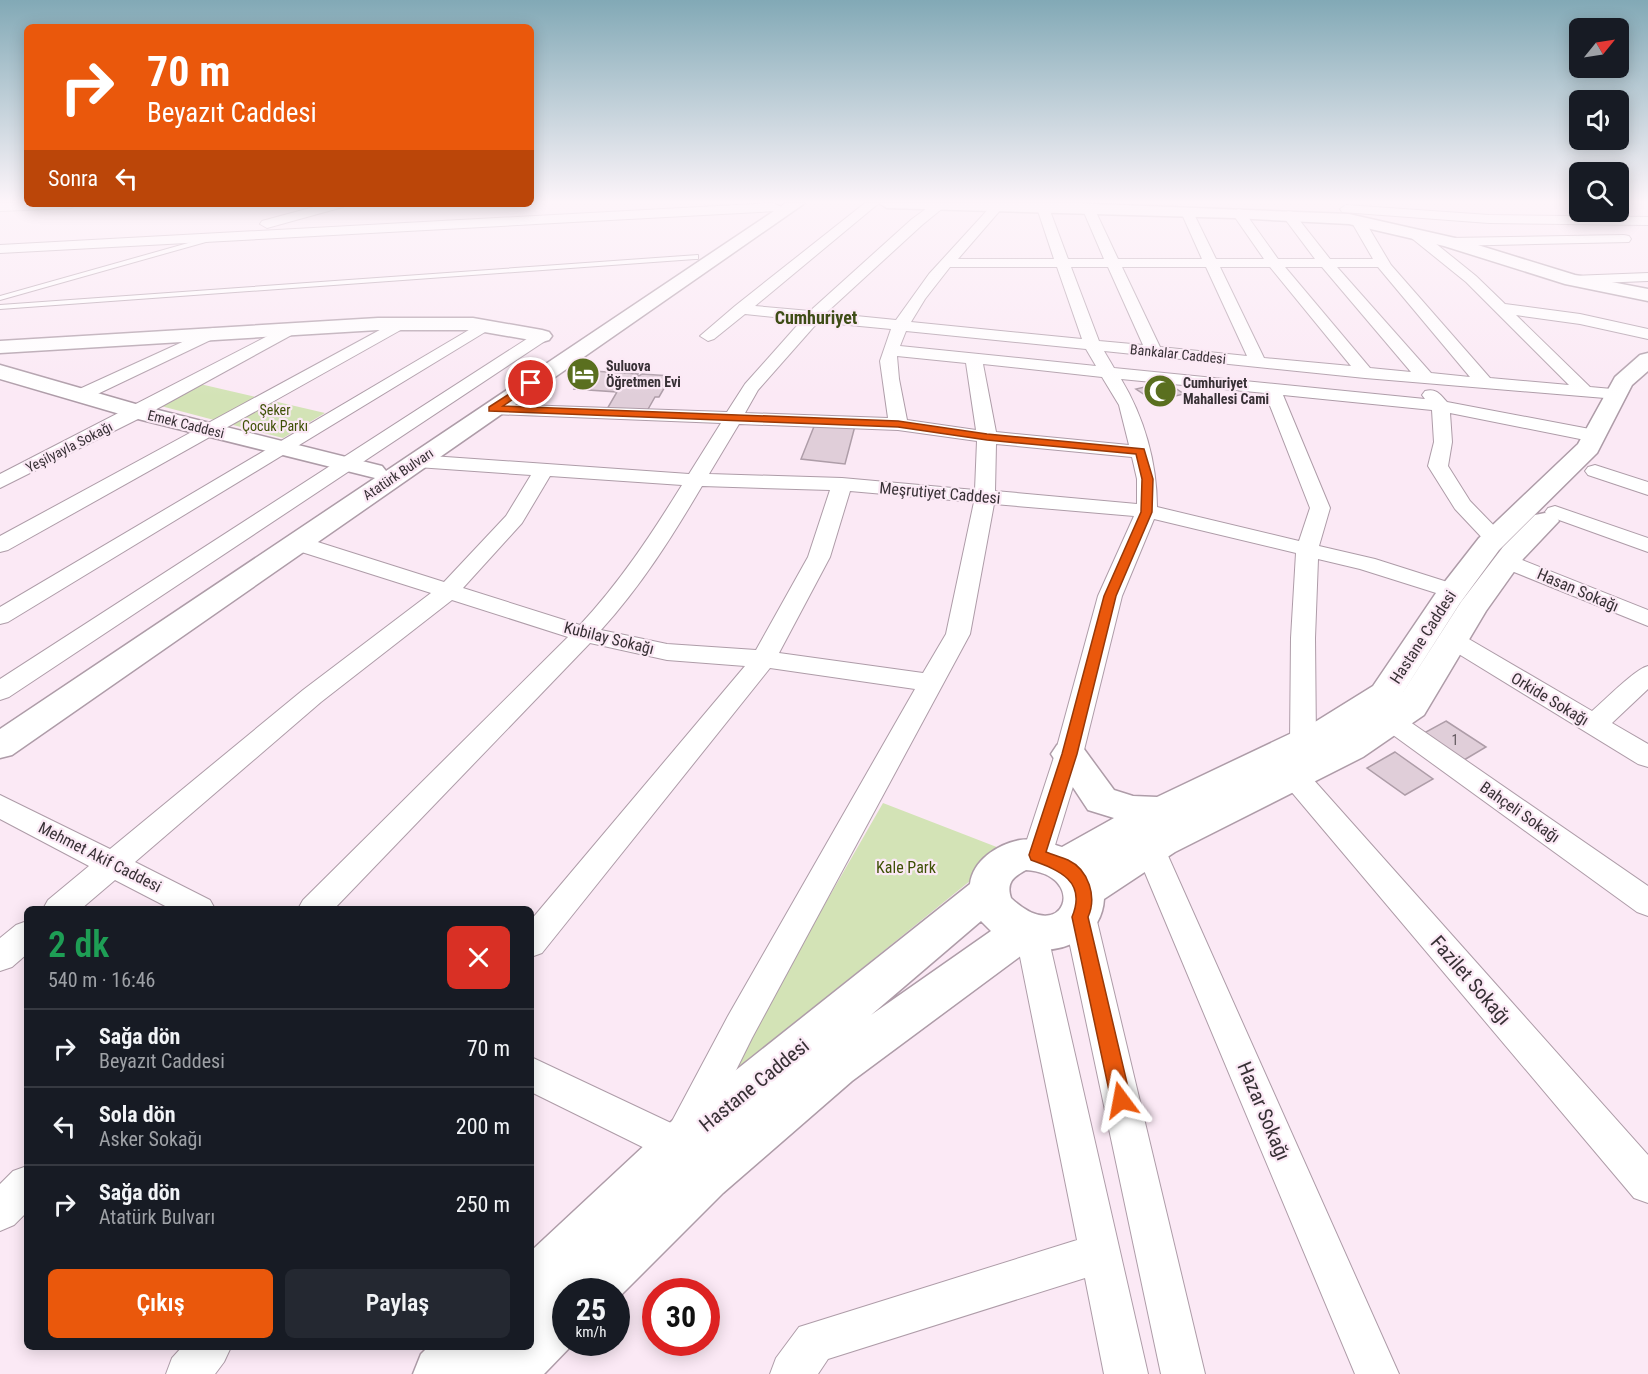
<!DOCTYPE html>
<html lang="tr">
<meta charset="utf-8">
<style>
:root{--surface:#171b24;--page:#242831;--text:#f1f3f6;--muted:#9ea1a6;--line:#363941;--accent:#ea580c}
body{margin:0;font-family:"Roboto Condensed",sans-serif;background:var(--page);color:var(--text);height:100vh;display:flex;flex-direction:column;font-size:22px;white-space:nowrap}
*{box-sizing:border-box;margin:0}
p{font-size:20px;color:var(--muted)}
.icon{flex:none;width:33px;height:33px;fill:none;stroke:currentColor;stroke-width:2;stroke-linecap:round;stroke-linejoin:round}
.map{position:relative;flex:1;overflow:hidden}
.panel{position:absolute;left:24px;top:906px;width:510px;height:444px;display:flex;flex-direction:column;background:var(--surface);border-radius:9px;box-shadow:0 3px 15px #0003}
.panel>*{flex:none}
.top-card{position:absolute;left:24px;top:24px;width:510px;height:183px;border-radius:9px;box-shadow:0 3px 15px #0003;background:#ea580c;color:#fff;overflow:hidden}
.needle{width:39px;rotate:60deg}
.fabs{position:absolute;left:1569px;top:18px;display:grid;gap:12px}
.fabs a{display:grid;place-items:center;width:60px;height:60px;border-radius:9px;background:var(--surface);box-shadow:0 3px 15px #0003;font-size:30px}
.speed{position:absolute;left:552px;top:1278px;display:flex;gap:12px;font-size:30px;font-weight:700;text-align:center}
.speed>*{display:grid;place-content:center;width:78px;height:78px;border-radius:50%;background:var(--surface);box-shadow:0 3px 15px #0003;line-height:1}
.speed small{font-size:15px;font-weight:400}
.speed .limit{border:9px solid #d22;background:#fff;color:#111}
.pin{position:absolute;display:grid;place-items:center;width:51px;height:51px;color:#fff;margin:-26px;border:3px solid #fff;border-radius:50%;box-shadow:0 2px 6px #0007}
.me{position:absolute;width:66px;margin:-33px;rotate:347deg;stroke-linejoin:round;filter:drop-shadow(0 0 4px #0008)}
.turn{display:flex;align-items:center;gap:21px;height:126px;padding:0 24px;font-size:27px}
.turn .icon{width:78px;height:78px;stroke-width:2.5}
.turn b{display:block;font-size:42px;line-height:51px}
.then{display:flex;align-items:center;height:57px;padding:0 24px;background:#0003;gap:12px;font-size:22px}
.round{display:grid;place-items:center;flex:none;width:63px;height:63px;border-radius:9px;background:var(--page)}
.head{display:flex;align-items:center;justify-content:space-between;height:102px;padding:0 24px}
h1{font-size:36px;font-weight:600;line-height:45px;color:#1e9e55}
.cta{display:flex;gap:12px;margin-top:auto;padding:12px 24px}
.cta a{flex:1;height:69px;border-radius:9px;background:var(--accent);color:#fff;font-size:24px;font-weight:600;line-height:69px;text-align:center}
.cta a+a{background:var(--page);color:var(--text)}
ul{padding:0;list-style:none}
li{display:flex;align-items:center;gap:18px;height:78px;padding:0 24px;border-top:2px solid var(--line)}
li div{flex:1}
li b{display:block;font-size:22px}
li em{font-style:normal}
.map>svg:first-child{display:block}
.green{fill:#d3e3b6}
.building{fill:#e0ced9;stroke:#ae9da8;stroke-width:1.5}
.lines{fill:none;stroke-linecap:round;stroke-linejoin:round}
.lane-casing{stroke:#ae9ca8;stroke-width:2}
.street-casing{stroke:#ae9ca8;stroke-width:2}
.secondary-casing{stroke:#ae9ca8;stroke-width:3}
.lane{fill:#fff;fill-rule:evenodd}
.street{fill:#fff;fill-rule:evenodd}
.secondary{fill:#fff;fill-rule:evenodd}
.route{fill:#ea580c;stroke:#983908;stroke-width:1.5}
.labels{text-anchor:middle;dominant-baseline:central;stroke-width:4.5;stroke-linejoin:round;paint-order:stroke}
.far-street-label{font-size:14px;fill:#373035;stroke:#fbe9f5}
.far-poi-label{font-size:14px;font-weight:bold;fill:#373035;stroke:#fbe9f5;text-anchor:start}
.far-park-label{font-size:14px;fill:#3e5005;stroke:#fbe9f5}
.number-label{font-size:14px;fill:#61585e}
.street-label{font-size:16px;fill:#373035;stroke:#fbe9f5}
.park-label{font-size:16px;fill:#3e5005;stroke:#fbe9f5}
.far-district-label{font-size:18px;font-weight:bold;fill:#3e4d16;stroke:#fbe9f5}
.near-street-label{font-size:20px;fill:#373035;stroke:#fbe9f5}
</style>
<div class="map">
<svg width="1648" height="1374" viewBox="0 0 1648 1374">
<rect width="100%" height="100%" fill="#fbe9f5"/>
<path class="green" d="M 200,384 L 325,413 L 283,438 L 157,405 Z
M 883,803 L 1007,851 L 724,1080 Z"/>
<path class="building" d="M 592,371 L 638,374 L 637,377 L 642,374 L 671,376 L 668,383 L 664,383 L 663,385 L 666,385 L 659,397 L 655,397 L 647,411 L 607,409 L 617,392 L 574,389 L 580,379 L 585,380 Z
M 1166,382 L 1184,394 L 1154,401 L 1136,389 Z
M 815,424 L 855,426 L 845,464 L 801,459 Z
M 1446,721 L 1486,747 L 1464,760 L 1424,733 Z
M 1395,752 L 1433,779 L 1405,795 L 1367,768 Z"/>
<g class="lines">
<defs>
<path id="lane" d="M 213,236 L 220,238 L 0,300 L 0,296 Z
M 698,255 L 698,259 L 695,259 L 0,309 L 0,305 Z"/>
<path id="street" d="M 0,203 L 77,204 L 71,208 L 0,211 Z
M 773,203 L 782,207 L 776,211 L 0,253 L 0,245 Z
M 865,203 L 879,203 L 755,306 L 810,311 L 912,219 L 934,203 L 949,203 L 922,225 L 826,313 L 896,320 L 929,274 L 993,204 L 1001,204 L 1003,207 L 958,259 L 1054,259 L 1037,208 L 1043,204 L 1049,208 L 1068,259 L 1104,259 L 1083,210 L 1089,206 L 1095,210 L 1118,259 L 1202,259 L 1181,212 L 1187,208 L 1193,212 L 1216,259 L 1264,259 L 1232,213 L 1238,209 L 1243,210 L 1278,259 L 1315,259 L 1282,215 L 1288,211 L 1293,212 L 1330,259 L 1373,259 L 1351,221 L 1358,217 L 1363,218 L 1391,265 L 1490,378 L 1569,385 L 1466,282 L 1409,236 L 1407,233 L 1409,230 L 1419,230 L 1476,276 L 1505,304 L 1580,314 L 1648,329 L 1648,339 L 1580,324 L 1516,315 L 1590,387 L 1623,390 L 1626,394 L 1623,398 L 1617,399 L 1365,378 L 1104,351 L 1114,368 L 1425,399 L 1422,395 L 1425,391 C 1436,388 1440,394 1447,402 L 1595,430 L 1602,432 L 1604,436 L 1602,440 L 1595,442 L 1450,413 L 1452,442 L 1448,466 L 1470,501 L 1506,538 L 1503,543 L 1495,544 L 1487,543 L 1455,509 L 1428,466 L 1434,442 L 1432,410 L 1283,395 L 1330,508 L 1319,546 L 1375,559 L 1460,586 L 1463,591 L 1460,596 L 1452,598 L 1360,569 L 1318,559 L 1315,638 L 1316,743 L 1313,750 L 1303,753 L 1293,750 L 1290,743 L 1291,638 L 1296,553 L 1154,519 L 1122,596 L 1083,754 L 1052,855 L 1048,863 L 1037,867 L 1026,863 L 1022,855 L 1055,754 L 1098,596 L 1134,516 L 994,504 L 970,634 L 752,1038 L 692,1159 L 679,1165 L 531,1092 L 531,1057 L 671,1123 L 728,1016 L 915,689 L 770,668 L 542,953 L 531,957 L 531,920 L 745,666 L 667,660 L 590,643 L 334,909 L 298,909 L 303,900 L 568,637 L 452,600 L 321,702 L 135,862 L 210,900 L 215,909 L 171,909 L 115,880 L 81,909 L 43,909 L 48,900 L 89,866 L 0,819 L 0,795 L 110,849 L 303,690 L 431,593 L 289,548 L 286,543 L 289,538 L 297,537 L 305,538 L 444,582 L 506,516 L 531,475 L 417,467 L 410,465 L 407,461 L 410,457 L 417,455 L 689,474 L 721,423 L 493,414 L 487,413 L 484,409 L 487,405 L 493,404 L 727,412 L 745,384 L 802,320 L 745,314 L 714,339 L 708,341 L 700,336 L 735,306 ZM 950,267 L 1057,267 L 1082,339 L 911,322 L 925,299 ZM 1071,267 L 1108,267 L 1143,345 L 1099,341 ZM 1122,267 L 1206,267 L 1247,356 L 1160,347 ZM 1220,267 L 1270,267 L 1351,366 L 1264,358 ZM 1285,267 L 1322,267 L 1411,372 L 1370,368 ZM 1337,267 L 1378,267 L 1470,377 L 1431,373 ZM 818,322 L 891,329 L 880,361 L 888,418 L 745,413 L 758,390 ZM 906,331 L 1086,349 L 1096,366 L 900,346 ZM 897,356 L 966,363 L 976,430 L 907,420 L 899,379 ZM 983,364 L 1102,377 L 1119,405 L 1129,445 L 996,432 ZM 1121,379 L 1265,393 L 1310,508 L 1299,541 L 1157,507 C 1157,462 1144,417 1121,379 ZM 739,424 L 898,430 L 977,441 L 975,490 L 842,478 L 709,474 ZM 996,444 L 1132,457 L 1137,479 L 1137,504 L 995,491 ZM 550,476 L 682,485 C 651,535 620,582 580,625 L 463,588 L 522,523 ZM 702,486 L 830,490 L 808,557 L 756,650 L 667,644 L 601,630 C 641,586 672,537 702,486 ZM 850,491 L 974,502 L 946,634 L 923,673 L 779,653 L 830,557 Z
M 325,204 L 345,204 L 343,207 L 267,228 L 260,224 L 262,221 Z
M 1346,205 L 1489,215 L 1648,217 L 1648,225 L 1489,223 L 1342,212 L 1340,209 Z
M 1624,235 L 1629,236 L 1631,239 L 1629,242 L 1449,246 L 1442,242 L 1449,238 Z
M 1648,273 L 1648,281 L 1572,284 L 1565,280 L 1572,276 Z
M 400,319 L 406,321 L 408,324 L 406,327 L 8,550 L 0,552 L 0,536 Z
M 484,321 L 492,326 L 490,329 L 8,622 L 0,624 L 0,607 Z
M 291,324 L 299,329 L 297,332 L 144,416 L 0,488 L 0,474 Z
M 213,328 L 221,333 L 219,336 L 87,399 L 75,399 L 72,395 L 75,391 Z
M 542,331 L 548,333 L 550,336 L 548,339 L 9,697 L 0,700 L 0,679 L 536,333 Z
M 1595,465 L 1648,482 L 1648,495 L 1588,475 L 1585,471 L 1588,467 Z
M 1555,506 L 1648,538 L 1648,552 L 1548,516 L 1545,512 L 1548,508 Z
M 1507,554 L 1648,610 L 1648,626 L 1499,566 L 1496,561 L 1499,556 Z
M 1453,632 L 1462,635 L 1592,711 C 1605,700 1635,669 1648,666 L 1648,689 L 1612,723 L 1648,744 L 1648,767 L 1638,764 L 1444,645 L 1441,640 L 1444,635 Z
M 1391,712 L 1400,715 L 1648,886 L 1648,916 L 1637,912 L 1382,727 L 1378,721 L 1382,715 Z
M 1294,766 L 1304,769 L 1648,1155 L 1648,1203 L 1634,1198 L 1284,783 L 1280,776 L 1284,769 Z
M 1150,837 L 1161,841 L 1165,849 L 1399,1374 L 1355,1374 L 1135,849 L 1139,841 Z
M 1080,904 L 1091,908 L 1096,917 L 1205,1374 L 1161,1374 L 1064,917 L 1069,908 Z
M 1031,919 L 1042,922 L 1047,932 L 1148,1374 L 1104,1374 L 1085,1278 L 828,1359 L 818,1374 L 770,1374 L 776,1358 L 799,1327 L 1077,1240 L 1015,932 L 1020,922 Z
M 27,921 L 27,954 L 12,967 L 0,971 L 0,938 L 16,925 Z
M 27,1166 L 27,1212 L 14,1225 L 0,1231 L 0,1184 L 13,1171 Z
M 182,1347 L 231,1347 L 224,1362 L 215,1374 L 166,1374 L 172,1358 Z"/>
<path id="secondary" d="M 786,203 L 805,203 L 12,755 L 0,758 L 0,729 L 375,478 L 130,417 L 0,379 L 0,365 L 146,407 L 382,466 L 386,471 Z
M 879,203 L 1070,203 L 1349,214 L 1455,238 L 1575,275 L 1648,289 L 1648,301 L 1565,284 L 1444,246 L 1349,224 L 1234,218 L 887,208 Z
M 378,318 L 473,318 L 542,330 L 549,332 L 552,336 L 549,340 L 542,342 L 473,330 L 378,330 L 0,353 L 0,341 Z
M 1648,353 L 1648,371 L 1632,385 L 1597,453 L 1499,550 L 1460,603 L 1398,700 L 1461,602 L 1503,547 L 1535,515 L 1545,513 L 1555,515 L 1559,521 L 1523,559 L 1486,611 L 1424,715 L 1363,757 L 1175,852 L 1104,899 C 1102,937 1064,954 1030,949 L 852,1081 L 723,1193 L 616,1300 L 616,1292 L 566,1292 L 566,1342 L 575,1342 L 544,1374 L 413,1374 L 421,1354 L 428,1347 L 531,1347 L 531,1251 L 662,1129 L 970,884 C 973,860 998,844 1020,840 C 1034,838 1049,843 1062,847 L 1114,818 L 1088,810 L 1051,754 L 1057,745 L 1069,741 L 1081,745 L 1114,790 L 1133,796 L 1157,797 L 1315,722 L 1373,686 L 1436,593 L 1479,538 L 1578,444 L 1615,377 L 1640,355 ZM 1026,870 C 1089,874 1065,949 1011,898 C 1006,883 1013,877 1026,870 ZM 981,921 L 991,931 L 871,1015 Z"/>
</defs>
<use href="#lane" class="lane-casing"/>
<use href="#street" class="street-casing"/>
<use href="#secondary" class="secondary-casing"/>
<use href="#lane" class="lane"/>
<use href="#street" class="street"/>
<use href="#secondary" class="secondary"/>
</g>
<linearGradient id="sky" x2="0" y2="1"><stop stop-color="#82a9b6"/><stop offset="0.51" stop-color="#fdf5fa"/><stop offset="1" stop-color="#fdf5fa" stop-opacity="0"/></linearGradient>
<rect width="1648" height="396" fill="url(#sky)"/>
<path class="route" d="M 531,380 L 536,383 L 534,385 L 503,406 L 898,421 L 987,434 L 1144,449 L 1153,479 L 1152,512 L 1116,596 L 1077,754 L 1046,852 C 1053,855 1061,857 1068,860 C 1089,870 1097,897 1088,917 L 1131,1100 L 1128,1106 L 1121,1109 L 1114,1106 L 1111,1100 L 1072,917 C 1087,881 1059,870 1031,860 L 1029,855 L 1062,754 L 1104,596 L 1141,512 L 1142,479 L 1136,454 L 987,440 L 898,427 L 489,411 L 489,407 Z"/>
<defs>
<symbol id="hotel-disc" viewBox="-11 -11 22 22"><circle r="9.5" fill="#5a6f1f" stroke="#fbe9f5"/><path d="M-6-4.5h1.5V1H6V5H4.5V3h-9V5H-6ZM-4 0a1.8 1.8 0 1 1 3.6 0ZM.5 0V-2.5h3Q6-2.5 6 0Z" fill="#fff"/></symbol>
<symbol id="mosque-disc" viewBox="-11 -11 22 22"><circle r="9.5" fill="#5a6f1f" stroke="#fbe9f5"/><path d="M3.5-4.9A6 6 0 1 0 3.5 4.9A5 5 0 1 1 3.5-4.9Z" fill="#fff"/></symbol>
</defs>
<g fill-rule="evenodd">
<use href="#hotel-disc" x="564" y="355" width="38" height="38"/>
<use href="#mosque-disc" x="1141" y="372" width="38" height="38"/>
</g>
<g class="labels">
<g class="far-street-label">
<text transform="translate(1178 354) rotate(6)">Bankalar Caddesi</text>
<text transform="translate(186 424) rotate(14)">Emek Caddesi</text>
<text transform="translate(69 447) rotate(-27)">Yeşilyayla Sokağı</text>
<text transform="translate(398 474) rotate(-34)">Atatürk Bulvarı</text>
</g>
<g class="far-poi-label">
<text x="606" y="366">Suluova<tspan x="606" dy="16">Öğretmen Evi</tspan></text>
<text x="1183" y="383">Cumhuriyet<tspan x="1183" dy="16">Mahallesi Cami</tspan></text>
</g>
<g class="far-park-label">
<text x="275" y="410">Şeker<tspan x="275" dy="16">Çocuk Parkı</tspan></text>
</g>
<g class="number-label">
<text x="1455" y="740">1</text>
</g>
<g class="street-label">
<text transform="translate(940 493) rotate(5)">Meşrutiyet Caddesi</text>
<text transform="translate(1578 590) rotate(23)">Hasan Sokağı</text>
<text transform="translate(1423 637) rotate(-57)">Hastane Caddesi</text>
<text transform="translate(609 638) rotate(14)">Kubilay Sokağı</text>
<text transform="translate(1550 699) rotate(31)">Orkide Sokağı</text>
<text transform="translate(1520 812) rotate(35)">Bahçeli Sokağı</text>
<text transform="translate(100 857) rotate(27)">Mehmet Akif Caddesi</text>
</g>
<g class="park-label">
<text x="906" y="867">Kale Park</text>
</g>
<g class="far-district-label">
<text x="816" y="317">Cumhuriyet</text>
</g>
<g class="near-street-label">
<text transform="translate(1471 980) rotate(49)">Fazilet Sokağı</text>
<text transform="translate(754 1085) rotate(-39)">Hastane Caddesi</text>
<text transform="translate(1264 1111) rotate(67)">Hazar Sokağı</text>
</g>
</g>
</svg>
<div class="fabs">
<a><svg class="needle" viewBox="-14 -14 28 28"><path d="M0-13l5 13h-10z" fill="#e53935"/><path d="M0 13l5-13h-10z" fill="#9ea1a6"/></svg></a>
<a><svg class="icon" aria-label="sound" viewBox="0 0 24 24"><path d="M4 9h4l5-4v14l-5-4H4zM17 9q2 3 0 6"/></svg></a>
<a><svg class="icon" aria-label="search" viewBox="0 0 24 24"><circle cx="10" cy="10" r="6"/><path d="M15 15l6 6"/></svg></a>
</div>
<div class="speed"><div>25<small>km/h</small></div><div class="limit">30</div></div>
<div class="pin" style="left:531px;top:383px;background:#d93025"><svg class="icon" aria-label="arrive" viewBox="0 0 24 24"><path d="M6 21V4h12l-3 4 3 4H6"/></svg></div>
<svg class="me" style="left:1121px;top:1100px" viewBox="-20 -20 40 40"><path d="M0-17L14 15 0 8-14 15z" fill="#ea580c" stroke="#fff" stroke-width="4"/></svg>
<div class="top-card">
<div class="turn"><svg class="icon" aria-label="right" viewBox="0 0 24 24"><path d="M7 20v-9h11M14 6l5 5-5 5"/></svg><div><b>70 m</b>Beyazıt Caddesi</div></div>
<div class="then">Sonra<svg class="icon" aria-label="left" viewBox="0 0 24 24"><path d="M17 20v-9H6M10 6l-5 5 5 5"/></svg></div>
</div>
<section class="panel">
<div class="head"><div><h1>2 dk</h1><p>540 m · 16:46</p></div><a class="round" style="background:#d93025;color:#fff"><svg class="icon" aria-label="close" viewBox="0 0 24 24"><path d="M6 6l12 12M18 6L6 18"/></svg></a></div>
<ul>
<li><svg class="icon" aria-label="right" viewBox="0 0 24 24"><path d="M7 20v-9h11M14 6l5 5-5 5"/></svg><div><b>Sağa dön</b><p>Beyazıt Caddesi</p></div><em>70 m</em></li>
<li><svg class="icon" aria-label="left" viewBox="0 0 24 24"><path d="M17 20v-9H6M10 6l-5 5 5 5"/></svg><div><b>Sola dön</b><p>Asker Sokağı</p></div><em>200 m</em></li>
<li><svg class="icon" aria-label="right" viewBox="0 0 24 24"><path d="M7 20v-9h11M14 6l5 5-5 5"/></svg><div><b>Sağa dön</b><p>Atatürk Bulvarı</p></div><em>250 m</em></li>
</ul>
<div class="cta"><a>Çıkış</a><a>Paylaş</a></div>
</section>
</div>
